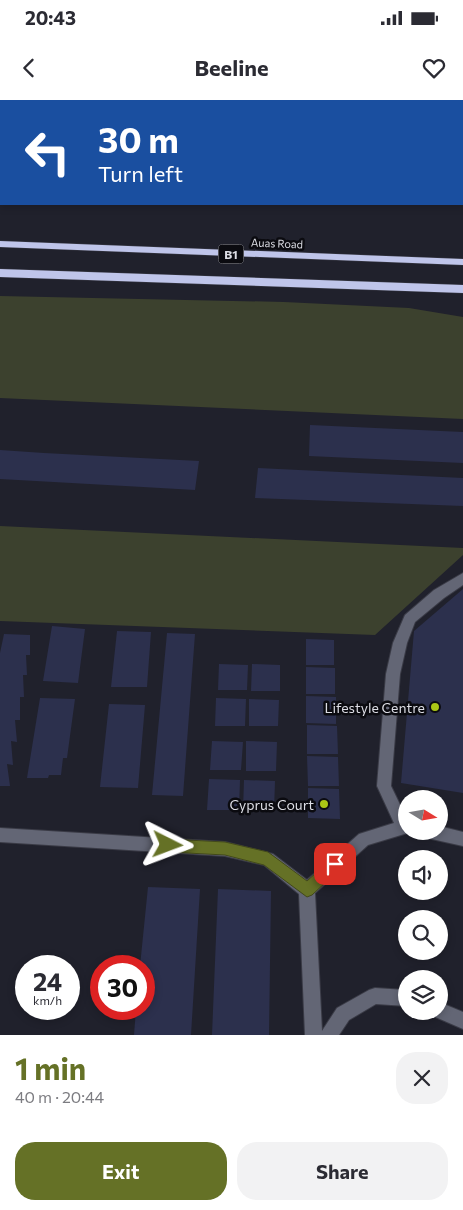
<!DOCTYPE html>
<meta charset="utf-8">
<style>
:root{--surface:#fff;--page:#f2f2f3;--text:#2b2b33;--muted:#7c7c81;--accent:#657126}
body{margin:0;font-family:Commissioner,sans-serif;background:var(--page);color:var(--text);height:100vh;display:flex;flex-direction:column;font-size:19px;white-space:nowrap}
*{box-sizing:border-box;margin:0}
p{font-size:16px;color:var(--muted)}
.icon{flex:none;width:28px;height:28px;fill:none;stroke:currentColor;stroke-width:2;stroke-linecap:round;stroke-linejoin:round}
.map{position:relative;height:935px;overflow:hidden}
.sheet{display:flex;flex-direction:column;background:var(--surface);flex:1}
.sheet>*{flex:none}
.hud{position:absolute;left:0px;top:0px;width:464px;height:105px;box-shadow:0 2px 8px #0003;background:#1a4fa0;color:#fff;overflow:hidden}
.needle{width:32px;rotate:101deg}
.tools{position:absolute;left:398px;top:690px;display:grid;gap:10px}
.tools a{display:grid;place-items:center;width:50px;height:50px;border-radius:50%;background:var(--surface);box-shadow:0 2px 8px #0003;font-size:25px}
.speed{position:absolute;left:15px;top:855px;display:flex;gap:10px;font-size:25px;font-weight:700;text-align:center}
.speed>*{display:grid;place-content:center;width:65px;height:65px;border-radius:50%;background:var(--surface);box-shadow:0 2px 8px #0003;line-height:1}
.speed small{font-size:12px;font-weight:400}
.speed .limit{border:8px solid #d22;background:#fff;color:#111}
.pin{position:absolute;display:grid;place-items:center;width:42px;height:42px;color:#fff;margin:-21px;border-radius:10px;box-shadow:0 2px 8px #0006}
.me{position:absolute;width:55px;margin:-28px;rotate:93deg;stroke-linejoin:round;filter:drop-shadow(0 0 4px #0008)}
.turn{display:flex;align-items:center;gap:18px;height:105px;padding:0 15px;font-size:22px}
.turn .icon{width:65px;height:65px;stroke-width:2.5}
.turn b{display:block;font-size:35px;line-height:42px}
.round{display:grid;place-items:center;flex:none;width:52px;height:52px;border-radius:20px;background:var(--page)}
.overview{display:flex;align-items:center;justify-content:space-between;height:85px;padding:0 15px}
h1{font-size:30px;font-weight:700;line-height:38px;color:var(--accent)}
.button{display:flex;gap:10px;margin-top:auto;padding:10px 15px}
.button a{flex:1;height:58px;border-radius:20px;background:var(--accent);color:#fff;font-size:20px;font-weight:700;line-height:58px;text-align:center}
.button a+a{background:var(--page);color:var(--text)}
.status{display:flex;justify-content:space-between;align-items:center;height:35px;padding:0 25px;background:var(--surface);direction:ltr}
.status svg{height:14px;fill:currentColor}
header{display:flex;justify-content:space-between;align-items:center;height:65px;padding:0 15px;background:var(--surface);font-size:22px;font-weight:700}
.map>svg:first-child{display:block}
.green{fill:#3c412e}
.building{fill:#2c304d}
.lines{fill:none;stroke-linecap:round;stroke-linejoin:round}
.minor-casing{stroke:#3a3b46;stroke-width:2}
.highway-casing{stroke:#3a3b46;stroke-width:1}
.minor{fill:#636675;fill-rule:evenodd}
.highway{fill:#bfc5ea;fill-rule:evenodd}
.route{fill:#657126;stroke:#424919}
.poi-dot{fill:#abc615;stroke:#0b0b10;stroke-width:2}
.labels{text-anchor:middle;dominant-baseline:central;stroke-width:5;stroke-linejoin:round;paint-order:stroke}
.far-street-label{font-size:11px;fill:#dddee5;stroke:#0b0b10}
.shield{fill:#0b0b10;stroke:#9e9fa5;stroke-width:1}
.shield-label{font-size:12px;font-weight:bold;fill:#dddee5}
.poi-label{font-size:14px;fill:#dddee5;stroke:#0b0b10;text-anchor:end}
</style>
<div class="status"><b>20:43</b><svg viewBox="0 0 49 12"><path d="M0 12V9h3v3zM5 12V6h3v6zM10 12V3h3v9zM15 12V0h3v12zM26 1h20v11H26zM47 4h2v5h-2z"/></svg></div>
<header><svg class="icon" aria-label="back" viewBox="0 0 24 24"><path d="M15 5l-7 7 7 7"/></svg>Beeline<svg class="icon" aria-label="heart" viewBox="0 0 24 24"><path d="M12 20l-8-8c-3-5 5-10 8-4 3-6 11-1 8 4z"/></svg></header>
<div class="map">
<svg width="463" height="935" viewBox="0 0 463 935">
<rect width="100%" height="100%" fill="#20212c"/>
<path class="green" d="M 0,196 L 284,202 L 409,208 L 463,217 L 463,319 L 0,298 Z
M 0,426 L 463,448 L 463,455 L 375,535 L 0,521 Z"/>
<path class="building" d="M 310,325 L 463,332 L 463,363 L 309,356 Z
M 0,350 L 44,353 L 199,361 L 195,390 L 143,387 L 0,379 Z
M 258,368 L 463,378 L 463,406 L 255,398 Z
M 463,489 L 463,693 L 401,683 L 414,531 Z
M 52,526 L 85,529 L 78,583 L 43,581 Z
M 117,531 L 151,532 L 147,587 L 111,587 Z
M 167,533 L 195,534 L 183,696 L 152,695 Z
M 4,534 L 30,535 L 30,555 L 26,555 L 27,575 L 23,575 L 24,597 L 20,597 L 20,620 L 15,620 L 17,642 L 11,641 L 13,665 L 7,664 L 10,686 L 0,686 L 0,553 Z
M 306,539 L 334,540 L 334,565 L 306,565 Z
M 219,564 L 248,565 L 247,590 L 218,590 Z
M 252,564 L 280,565 L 280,591 L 251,591 Z
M 306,567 L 335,568 L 335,594 L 306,594 Z
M 306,596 L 336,597 L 336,624 L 306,623 Z
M 40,598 L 75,599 L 67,658 L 63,658 L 61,675 L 49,675 L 48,678 L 27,678 Z
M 216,598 L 246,599 L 245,626 L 215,626 Z
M 249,599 L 279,600 L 278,626 L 249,626 Z
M 109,604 L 145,605 L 138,688 L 100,687 Z
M 307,625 L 337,626 L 338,654 L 307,654 Z
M 212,641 L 243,642 L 241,670 L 210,670 Z
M 246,641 L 277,642 L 276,671 L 246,671 Z
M 307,656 L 338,657 L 339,686 L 308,686 Z
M 209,679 L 240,680 L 239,710 L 207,710 Z
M 244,680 L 275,681 L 274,711 L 243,710 Z
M 308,688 L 339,689 L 340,719 L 308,718 Z
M 148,787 L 200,789 L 191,935 L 134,935 L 136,909 L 144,909 L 144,866 L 140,866 Z
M 218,789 L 271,791 L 269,935 L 212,935 Z"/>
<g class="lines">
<defs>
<path id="minor" d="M 0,4 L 1,4 L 1,8 L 0,8 Z
M 462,21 L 463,21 L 463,25 L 462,25 Z
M 463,473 L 463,485 L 444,498 L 415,522 L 407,543 L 400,574 L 391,686 L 406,717 L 406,731 L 411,732 L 368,745 L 315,793 L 322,931 L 337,908 L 369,890 L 375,888 L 406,890 L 406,906 L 376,904 L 349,920 L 339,935 L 305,935 L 299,794 L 264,765 L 225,756 L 0,742 L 0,728 L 225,742 L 273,754 L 307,780 L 359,734 L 394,723 L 377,686 L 386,574 L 393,543 L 405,515 L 434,490 Z
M 439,726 L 463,732 L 463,746 L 427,738 L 422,736 L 420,731 L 439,731 Z
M 439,902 L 463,912 L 463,929 L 433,916 L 431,911 L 439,911 Z"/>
<path id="highway" d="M 0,141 L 463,159 L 463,165 L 0,147 Z
M 0,169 L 463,185 L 463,193 L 0,177 Z"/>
</defs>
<use href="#minor" class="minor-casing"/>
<use href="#highway" class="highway-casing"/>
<use href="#minor" class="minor"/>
<use href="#highway" class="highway"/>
</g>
<path class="route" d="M 168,739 L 225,742 L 268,752 L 307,781 L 330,760 L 335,758 L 340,760 L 342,764 L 340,769 L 312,795 L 307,797 L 264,765 L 225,755 L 168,752 L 164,750 L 162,745 L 164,741 Z"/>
<g class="poi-dot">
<circle cx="435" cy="607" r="5"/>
<circle cx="324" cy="704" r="5"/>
</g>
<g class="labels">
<g class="far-street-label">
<text transform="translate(277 143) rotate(2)">Auas Road</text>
</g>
<rect class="shield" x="218.5" y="144.5" width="25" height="19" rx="4"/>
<g class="shield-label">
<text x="231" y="154">B1</text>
</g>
<g class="poi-label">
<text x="425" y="607">Lifestyle Centre</text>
<text x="314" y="704">Cyprus Court</text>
</g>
</g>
</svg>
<div class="tools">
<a><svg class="needle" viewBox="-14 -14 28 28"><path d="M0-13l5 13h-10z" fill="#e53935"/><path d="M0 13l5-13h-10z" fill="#7c7c81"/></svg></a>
<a><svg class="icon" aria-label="sound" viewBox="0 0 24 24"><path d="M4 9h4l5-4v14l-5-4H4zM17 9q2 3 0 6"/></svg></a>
<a><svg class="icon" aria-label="search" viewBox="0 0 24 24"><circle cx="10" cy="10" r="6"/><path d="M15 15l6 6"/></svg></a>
<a><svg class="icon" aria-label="layers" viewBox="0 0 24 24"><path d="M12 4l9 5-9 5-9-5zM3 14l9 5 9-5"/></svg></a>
</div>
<div class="speed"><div>24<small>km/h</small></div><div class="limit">30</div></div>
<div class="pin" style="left:335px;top:764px;background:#d93025"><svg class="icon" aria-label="arrive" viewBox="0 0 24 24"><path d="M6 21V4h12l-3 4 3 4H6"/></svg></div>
<svg class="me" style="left:168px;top:745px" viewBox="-20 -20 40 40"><path d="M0-17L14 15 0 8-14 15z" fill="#657126" stroke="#fff" stroke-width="4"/></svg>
<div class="hud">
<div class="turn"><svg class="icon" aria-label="left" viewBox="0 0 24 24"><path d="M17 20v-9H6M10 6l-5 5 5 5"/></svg><div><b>30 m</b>Turn left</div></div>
</div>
</div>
<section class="sheet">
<div class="overview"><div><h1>1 min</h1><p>40 m · 20:44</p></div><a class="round"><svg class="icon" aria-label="close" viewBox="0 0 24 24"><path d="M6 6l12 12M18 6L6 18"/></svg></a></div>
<div class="button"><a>Exit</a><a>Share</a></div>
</section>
